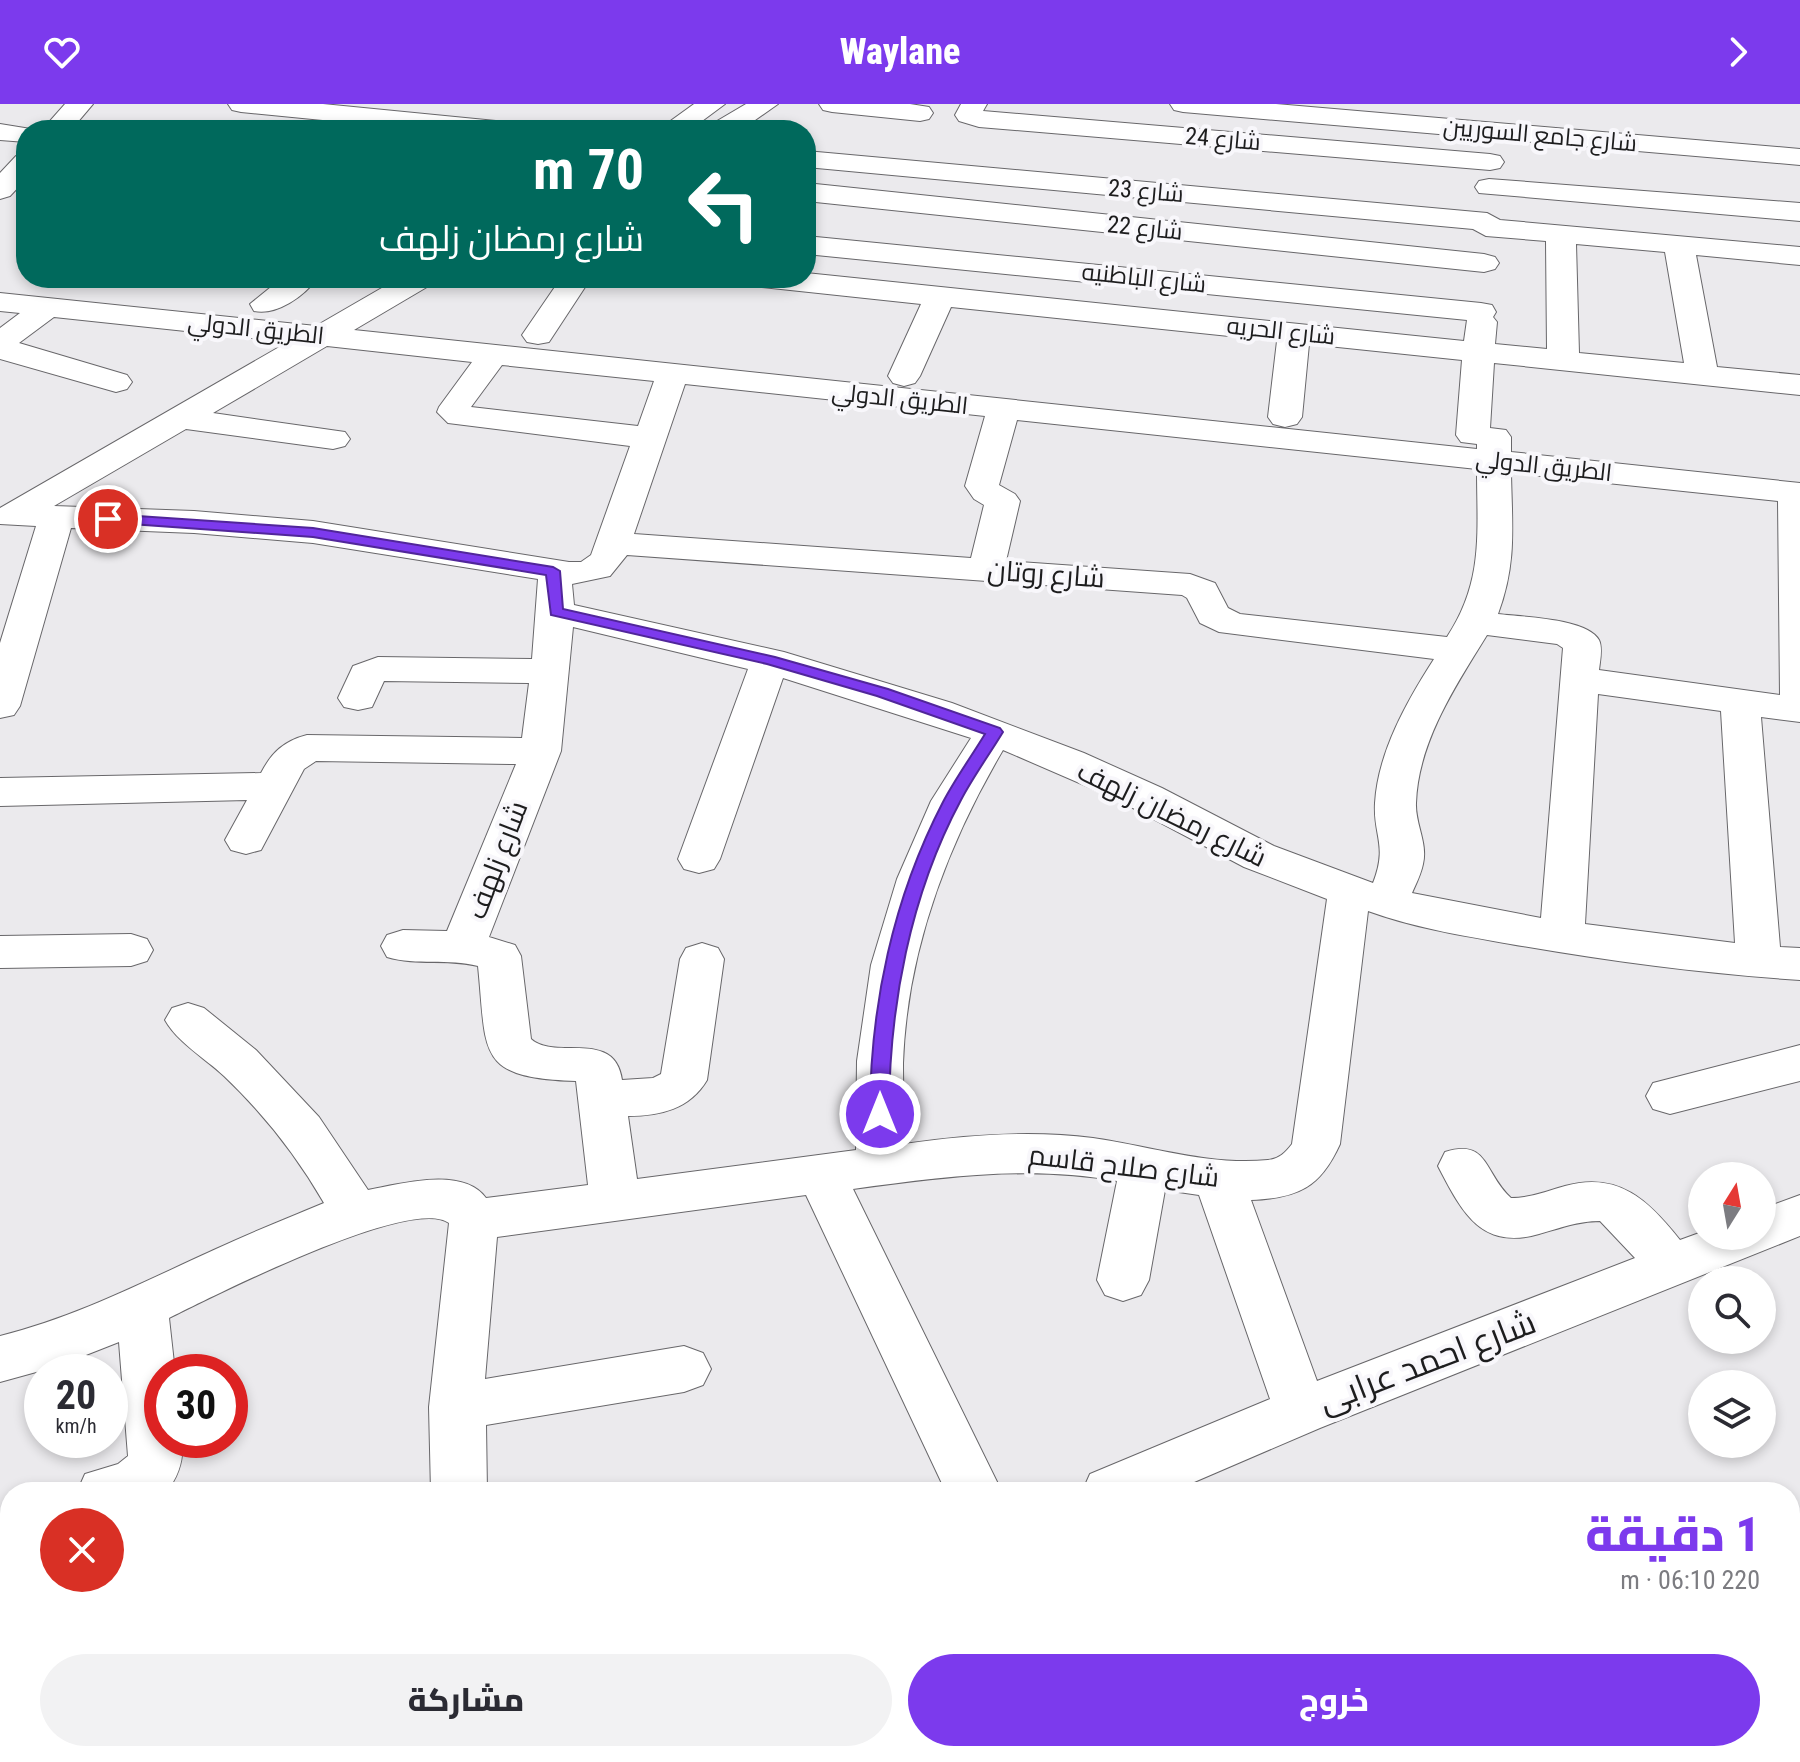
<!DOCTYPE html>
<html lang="ar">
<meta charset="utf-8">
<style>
:root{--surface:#fff;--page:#f2f2f3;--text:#2b2b33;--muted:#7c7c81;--accent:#7c3aed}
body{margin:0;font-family:"Roboto Condensed",Cairo,sans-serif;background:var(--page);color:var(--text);direction:rtl;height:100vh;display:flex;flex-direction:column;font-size:30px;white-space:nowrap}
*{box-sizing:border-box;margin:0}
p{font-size:26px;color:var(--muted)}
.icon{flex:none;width:44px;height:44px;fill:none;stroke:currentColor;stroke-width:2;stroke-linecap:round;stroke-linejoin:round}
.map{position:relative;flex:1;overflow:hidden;direction:ltr}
.details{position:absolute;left:0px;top:1378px;width:1800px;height:280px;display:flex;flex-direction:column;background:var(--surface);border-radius:32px 32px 0 0;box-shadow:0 4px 12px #0003;direction:rtl}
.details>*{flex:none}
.hud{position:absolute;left:16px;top:16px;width:800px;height:168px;border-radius:32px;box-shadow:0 4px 12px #0003;direction:rtl;background:#00695c;color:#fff;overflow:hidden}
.needle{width:52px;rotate:11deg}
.tools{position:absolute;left:1688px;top:1058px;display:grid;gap:16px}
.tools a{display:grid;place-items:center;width:88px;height:88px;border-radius:50%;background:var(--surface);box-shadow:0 4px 12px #0003;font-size:40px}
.speed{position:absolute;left:24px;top:1250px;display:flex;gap:16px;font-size:40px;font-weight:700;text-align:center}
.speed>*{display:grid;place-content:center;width:104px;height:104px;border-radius:50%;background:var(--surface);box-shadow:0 4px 12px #0003;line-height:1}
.speed small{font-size:20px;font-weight:400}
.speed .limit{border:12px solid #d22;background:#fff;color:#111}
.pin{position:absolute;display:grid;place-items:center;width:68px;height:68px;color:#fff;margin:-34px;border:4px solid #fff;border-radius:50%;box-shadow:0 2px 8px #0007}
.me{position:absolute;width:88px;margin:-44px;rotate:0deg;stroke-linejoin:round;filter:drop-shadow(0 0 6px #0008)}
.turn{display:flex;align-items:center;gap:28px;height:168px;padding:0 40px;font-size:36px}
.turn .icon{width:104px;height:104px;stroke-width:2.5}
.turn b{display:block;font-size:56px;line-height:68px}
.round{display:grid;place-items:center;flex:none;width:84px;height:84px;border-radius:42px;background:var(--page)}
.head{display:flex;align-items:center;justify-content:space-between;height:136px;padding:0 40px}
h1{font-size:48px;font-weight:800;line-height:60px;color:var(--accent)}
.action{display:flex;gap:16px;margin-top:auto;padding:16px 40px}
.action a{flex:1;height:92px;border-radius:48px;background:var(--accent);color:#fff;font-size:32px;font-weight:800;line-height:92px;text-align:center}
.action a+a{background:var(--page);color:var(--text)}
header{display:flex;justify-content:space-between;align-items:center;height:104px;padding:0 40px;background:var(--accent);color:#fff;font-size:36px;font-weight:800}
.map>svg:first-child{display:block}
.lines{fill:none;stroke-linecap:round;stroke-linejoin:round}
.minor-casing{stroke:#68676a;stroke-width:2}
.minor{fill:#fff;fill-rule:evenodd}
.route{fill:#7c3aed;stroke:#51269a;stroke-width:2}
.labels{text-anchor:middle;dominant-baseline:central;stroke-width:8;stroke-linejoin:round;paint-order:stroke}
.far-street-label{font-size:24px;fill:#1d1d1e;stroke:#f8f7fb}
.street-label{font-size:28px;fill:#1d1d1e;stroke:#f8f7fb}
.near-street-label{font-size:34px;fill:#1d1d1e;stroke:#f8f7fb}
</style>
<header><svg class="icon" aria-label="forward" viewBox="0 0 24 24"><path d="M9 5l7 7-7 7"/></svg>Waylane<svg class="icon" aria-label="heart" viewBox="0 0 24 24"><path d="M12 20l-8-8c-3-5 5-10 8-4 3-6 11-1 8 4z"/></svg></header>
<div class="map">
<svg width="1800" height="1658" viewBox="0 0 1800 1658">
<rect width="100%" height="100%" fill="#ebeaed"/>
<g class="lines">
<defs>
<path id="minor" d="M 65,0 L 93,0 L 71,26 L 42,26 Z
M 228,0 L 323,0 L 506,18 L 516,20 L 520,26 L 424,26 L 241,8 L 232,6 Z
M 694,0 L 725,0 L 690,26 L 658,26 Z
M 746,0 L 778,0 L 741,26 L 708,26 L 712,20 Z
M 819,0 L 910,0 L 929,3 L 933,9 L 929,15 L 920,17 L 832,8 L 823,6 Z
M 961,0 L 987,0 L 983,7 L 1490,50 L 1500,52 L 1504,58 L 1500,64 L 1490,66 L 979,23 L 959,17 L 955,11 Z
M 1170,0 L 1276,0 L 1800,45 L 1800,61 L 1183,8 L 1174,6 Z
M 0,20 L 37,26 L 26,26 L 26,38 L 0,36 Z
M 806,47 L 1487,109 L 1500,116 L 1800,143 L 1800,161 L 1696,151 L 1717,263 L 1800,271 L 1800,291 L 1494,259 L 1490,324 L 1506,326 L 1511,333 L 1511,348 L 1800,379 L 1800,618 L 1761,613 L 1780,843 L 1800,844 L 1800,876 C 1708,870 1614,858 1522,842 C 1471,833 1417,825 1368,807 L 1340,1040 C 1320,1084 1298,1094 1251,1096 L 1317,1277 L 1635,1154 L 1600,1117 C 1578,1117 1560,1124 1539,1130 C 1480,1147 1461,1106 1438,1062 L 1445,1048 C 1489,1034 1484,1070 1511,1094 C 1530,1094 1547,1087 1565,1082 C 1619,1067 1649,1097 1680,1136 L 1702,1128 L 1702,1132 L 1762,1132 L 1762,1105 L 1800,1091 L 1800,1132 L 1320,1324 L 1171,1388 L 1082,1388 L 1090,1370 L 1270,1295 L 1199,1091 L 1165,1086 L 1149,1176 L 1141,1191 L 1123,1197 L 1105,1191 L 1097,1176 L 1117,1077 C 1029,1061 941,1073 853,1085 L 1002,1388 L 946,1388 L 806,1091 L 497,1133 L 485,1275 L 684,1242 L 703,1249 L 711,1265 L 703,1281 L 684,1288 L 486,1321 L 487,1388 L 431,1388 L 429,1303 L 449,1119 C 411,1091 212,1193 169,1214 L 175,1268 L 162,1268 L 162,1336 L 182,1336 C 184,1356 179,1372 166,1388 L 77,1388 L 85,1370 L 118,1360 L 128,1352 L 119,1238 L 58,1262 L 0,1278 L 0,1232 C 79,1212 143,1178 216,1145 C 252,1128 288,1114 324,1099 C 297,1052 263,1009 224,972 C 205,954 178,939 165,916 L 172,904 L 188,899 L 204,904 L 256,946 L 319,1013 L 368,1086 C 400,1080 463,1062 486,1094 L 588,1081 L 576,977 C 475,974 487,949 478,862 C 448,854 417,862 387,853 L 381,842 L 387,831 L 403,826 L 447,827 L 516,660 L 316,657 L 304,665 L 261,746 L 246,750 L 231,746 L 225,736 L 247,696 L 0,702 L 0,674 L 261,669 C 272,648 284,637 307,631 L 522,634 L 529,579 L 384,577 L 372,603 L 358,606 L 344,603 L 338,594 L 353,562 L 378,553 L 532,555 L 538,475 L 313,439 L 194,429 L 71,424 L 20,602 L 14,611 L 0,614 L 0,539 L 36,422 L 0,420 L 0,404 L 288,238 L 54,213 L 19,239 L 127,271 L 132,278 L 127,285 L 116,288 L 0,255 L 0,224 L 20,209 L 0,207 L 0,189 L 316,222 L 399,174 L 436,174 L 432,180 L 354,226 L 1477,345 L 1477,340 L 1461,338 L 1456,331 L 1462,256 L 1309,240 L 1302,313 L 1297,320 L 1285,323 L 1273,320 L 1268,313 L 1277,237 L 951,203 L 920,272 L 915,279 L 904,282 L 893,279 L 888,272 L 921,200 L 762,183 L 751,180 L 747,174 L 806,174 L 806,169 L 1464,237 L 1467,216 L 806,150 L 806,132 L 1481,199 L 1492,201 L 1496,208 L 1493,213 L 1497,218 L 1495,240 L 1547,245 L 1546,137 L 1486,132 L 1473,125 L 806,63 ZM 1576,140 L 1665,148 L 1684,259 L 1579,249 ZM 327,242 L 472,258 L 439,303 L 437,308 L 448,319 L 630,342 L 591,451 L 581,458 L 569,458 L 313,417 L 194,407 L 54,402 L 186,325 L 333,345 L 345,342 L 350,335 L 345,328 L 213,309 ZM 502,261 L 654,277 L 638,322 L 471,303 ZM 685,280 L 985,312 L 965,382 L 974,395 L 984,401 L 971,454 L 634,430 ZM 1017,316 L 1477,365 C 1477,429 1484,477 1447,533 L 1240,510 L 1228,504 L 1215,479 L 1190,470 L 1006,457 L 1020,397 L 1015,390 L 999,381 ZM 1511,369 L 1778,397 L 1780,591 L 1599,566 C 1600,557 1603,544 1599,536 C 1587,514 1521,513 1498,510 C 1517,459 1512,422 1511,369 ZM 627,451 L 1182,491 L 1187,494 L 1200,519 L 1219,528 L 1434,555 C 1407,597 1378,648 1375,699 C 1373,732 1388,741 1373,779 L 1274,742 L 1162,684 L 1084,649 L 952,599 L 784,548 L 574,501 L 572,480 L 610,472 ZM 573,523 L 748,565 L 678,755 L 684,765 L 699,769 L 714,765 L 720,755 L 783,574 L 971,634 L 931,697 L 897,775 L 871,861 L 857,957 L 856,1046 L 637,1075 L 628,1012 C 660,1012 690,1005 707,976 L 724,855 L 718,844 L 702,839 L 686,844 L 680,855 L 661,970 L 653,974 L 622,976 C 615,924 555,957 531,935 L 521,852 L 515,841 L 489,833 L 561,647 ZM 1487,531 L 1557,540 L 1563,544 L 1541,814 L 1412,789 C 1416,780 1421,770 1423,760 C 1428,739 1415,720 1416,699 C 1418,638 1456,581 1487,531 ZM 1598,590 L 1721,607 L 1735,839 L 1585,820 ZM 1003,646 L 1114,694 L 1244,763 L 1327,795 L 1292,1040 C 1285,1049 1279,1055 1268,1056 C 1209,1062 1150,1042 1093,1034 C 1031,1026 966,1031 904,1040 C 904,1013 903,986 903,959 C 907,848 947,741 1003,646 Z
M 26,50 L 26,75 L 10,92 L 0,95 L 0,69 L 16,52 Z
M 1489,75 L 1800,99 L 1800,117 L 1479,89 L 1475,83 L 1479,77 Z
M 806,79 L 1484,150 L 1495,153 L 1499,159 L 1495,165 L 1484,168 L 806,97 Z
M 282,174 L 317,174 C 305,192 276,212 254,207 L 250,200 Z
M 561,174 L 591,174 L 549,238 L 538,240 L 527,238 L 522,231 Z
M 131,830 L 147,835 L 153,846 L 147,857 L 131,862 L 0,864 L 0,832 Z
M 1800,941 L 1800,977 L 1670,1010 L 1653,1005 L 1646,992 L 1653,979 Z
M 10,1518 L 10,1575 L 0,1579 L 0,1522 Z
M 18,1648 L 137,1648 L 132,1658 L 14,1658 Z"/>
</defs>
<use href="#minor" class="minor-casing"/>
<use href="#minor" class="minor"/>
</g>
<path class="route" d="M 108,410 L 313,424 L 553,463 L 560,467 L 563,505 L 775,553 L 888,585 L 1000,624 L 1003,628 C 989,651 973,673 961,696 C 910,791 889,903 889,1010 L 887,1015 L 873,1015 L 870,1010 C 870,902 893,794 943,698 C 955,675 971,653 985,630 L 877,592 L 767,560 L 551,511 L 546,471 L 313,433 L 103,418 L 101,415 Z"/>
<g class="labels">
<g class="far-street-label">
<text transform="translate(1540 31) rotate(5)">شارع جامع السوريين</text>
<text transform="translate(1223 35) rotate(5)">شارع 24</text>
<text transform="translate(1146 87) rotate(5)">شارع 23</text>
<text transform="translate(1145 124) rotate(6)">شارع 22</text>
<text transform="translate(1144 174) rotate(6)">شارع الباطنيه</text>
<text transform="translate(256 225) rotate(6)">الطريق الدولي</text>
<text transform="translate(1281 227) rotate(6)">شارع الحريه</text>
<text transform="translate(900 295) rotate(6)">الطريق الدولي</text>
<text transform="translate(1544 362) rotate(6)">الطريق الدولي</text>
</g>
<g class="street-label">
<text transform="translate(1046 470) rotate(4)">شارع روتان</text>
<text transform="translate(1172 710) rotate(26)">شارع رمضان زلهف</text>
<text transform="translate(497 756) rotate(-69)">شارع زلهف</text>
<text transform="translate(1124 1062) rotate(7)">شارع صلاح قاسم</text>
</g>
<g class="near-street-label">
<text transform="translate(1427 1257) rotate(-21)">شارع احمد عرابى</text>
</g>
</g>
</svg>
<div class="tools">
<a><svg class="needle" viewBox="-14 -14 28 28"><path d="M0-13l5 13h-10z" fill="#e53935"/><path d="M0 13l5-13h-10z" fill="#7c7c81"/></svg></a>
<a><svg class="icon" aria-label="search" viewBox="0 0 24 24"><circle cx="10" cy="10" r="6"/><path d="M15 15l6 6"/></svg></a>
<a><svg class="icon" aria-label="layers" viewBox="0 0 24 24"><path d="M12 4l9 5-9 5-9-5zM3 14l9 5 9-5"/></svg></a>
</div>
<div class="speed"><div>20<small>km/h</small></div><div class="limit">30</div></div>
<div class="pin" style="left:108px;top:415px;background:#d93025"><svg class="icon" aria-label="arrive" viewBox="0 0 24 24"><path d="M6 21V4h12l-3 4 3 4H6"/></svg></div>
<svg class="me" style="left:880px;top:1010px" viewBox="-20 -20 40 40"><circle r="17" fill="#7c3aed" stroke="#fff" stroke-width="3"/><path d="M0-11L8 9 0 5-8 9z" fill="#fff"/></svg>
<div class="hud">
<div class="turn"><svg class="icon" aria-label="left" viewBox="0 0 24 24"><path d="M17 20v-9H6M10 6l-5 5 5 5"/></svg><div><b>70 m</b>شارع رمضان زلهف</div></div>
</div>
<section class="details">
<div class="head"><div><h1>1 دقيقة</h1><p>220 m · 06:10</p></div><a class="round" style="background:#d93025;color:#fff"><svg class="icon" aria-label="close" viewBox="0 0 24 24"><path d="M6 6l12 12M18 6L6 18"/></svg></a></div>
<div class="action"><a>خروج</a><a>مشاركة</a></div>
</section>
</div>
